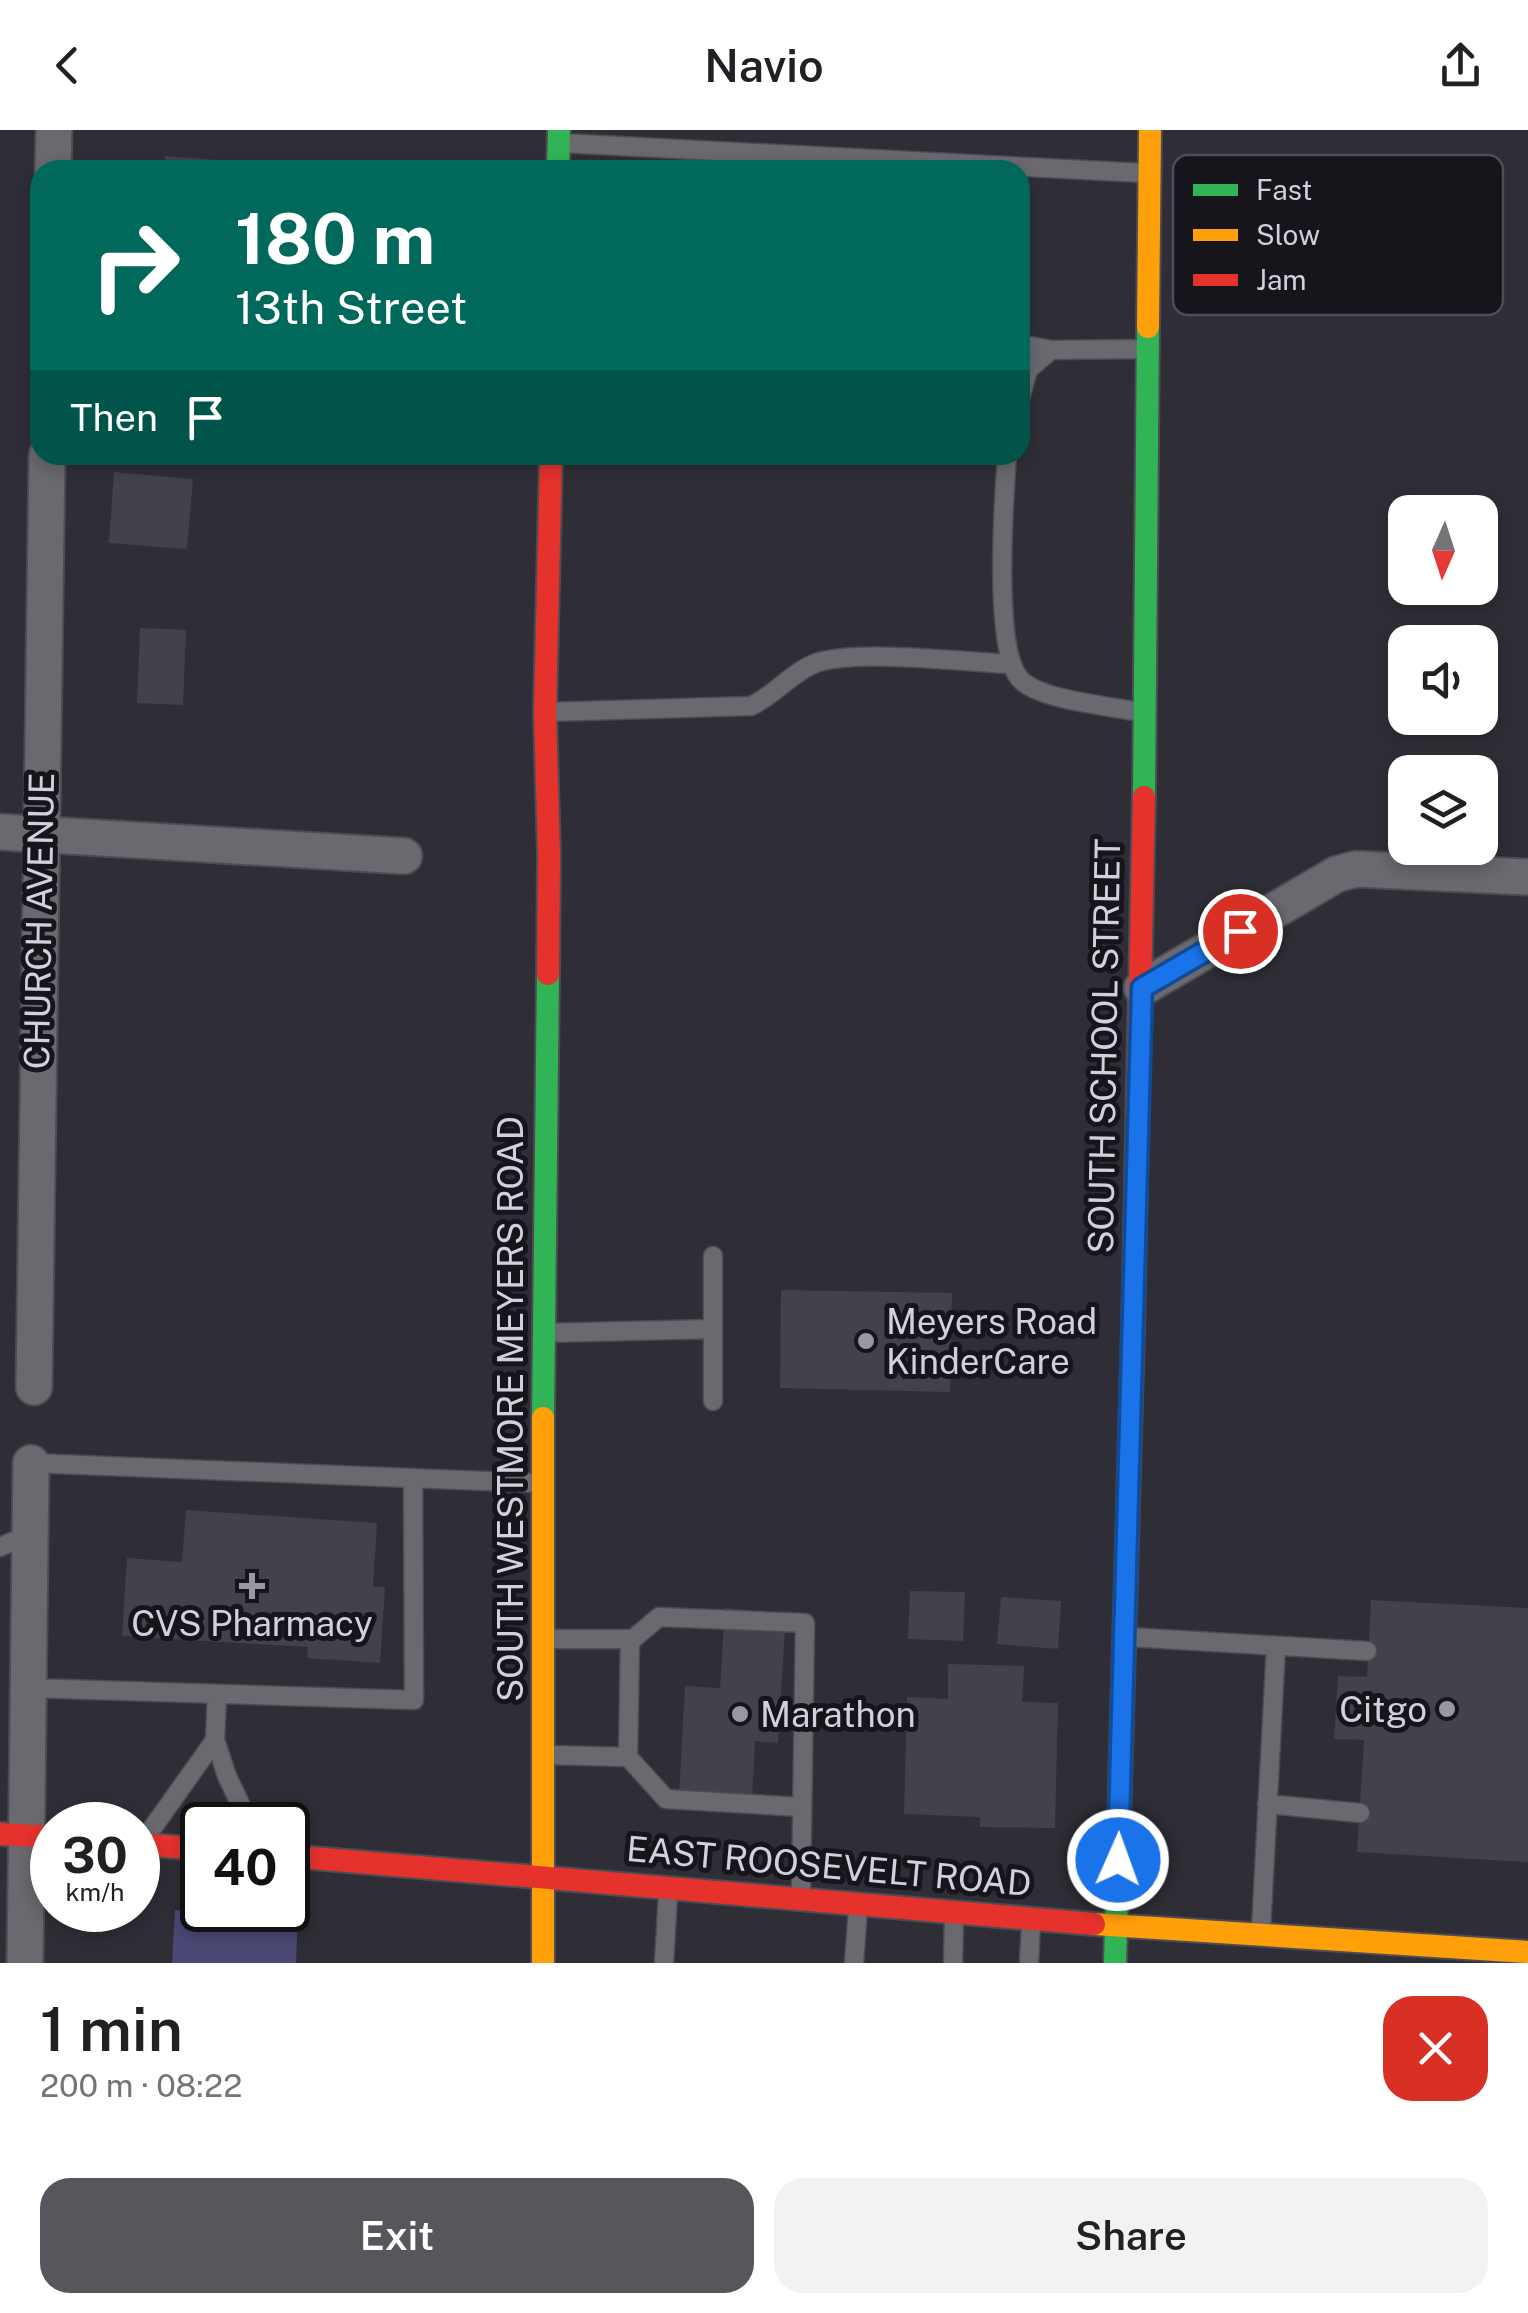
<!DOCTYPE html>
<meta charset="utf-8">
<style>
:root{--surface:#fff;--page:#f2f2f2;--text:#202124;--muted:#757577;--accent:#56575c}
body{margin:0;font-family:"Public Sans",sans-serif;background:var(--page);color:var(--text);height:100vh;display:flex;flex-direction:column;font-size:38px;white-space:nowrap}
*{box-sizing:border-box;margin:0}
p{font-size:32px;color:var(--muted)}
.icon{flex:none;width:55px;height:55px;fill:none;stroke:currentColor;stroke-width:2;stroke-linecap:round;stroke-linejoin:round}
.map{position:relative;height:1833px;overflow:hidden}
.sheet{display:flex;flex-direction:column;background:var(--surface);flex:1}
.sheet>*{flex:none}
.guide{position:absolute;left:30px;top:30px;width:1000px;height:305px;border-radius:30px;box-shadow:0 5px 15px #0003;background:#00695c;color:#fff;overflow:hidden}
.needle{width:65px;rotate:183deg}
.fabs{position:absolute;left:1388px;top:365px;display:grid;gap:20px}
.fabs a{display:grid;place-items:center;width:110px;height:110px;border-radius:20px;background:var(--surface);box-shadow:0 5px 15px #0003;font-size:50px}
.speed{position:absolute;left:30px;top:1672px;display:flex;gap:20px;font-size:50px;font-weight:700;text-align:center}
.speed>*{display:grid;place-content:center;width:130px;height:130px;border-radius:50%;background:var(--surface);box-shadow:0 5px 15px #0003;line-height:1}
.speed small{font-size:25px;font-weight:400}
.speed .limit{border:5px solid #111;border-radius:15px;background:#fff;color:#111}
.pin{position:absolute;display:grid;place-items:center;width:85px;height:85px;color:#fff;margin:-42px;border:5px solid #fff;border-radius:50%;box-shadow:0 2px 10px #0007}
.me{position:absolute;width:110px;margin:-55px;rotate:2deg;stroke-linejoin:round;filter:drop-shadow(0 0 8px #0008)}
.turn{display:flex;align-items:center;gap:35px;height:210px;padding:0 40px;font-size:45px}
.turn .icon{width:130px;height:130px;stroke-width:2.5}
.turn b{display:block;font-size:70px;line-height:85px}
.then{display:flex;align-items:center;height:95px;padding:0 40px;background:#0003;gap:20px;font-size:38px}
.round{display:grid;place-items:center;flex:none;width:105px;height:105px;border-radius:30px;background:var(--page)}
.overview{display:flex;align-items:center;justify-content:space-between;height:170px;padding:0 40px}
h1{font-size:60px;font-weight:600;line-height:75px}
.button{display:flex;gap:20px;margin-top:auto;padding:20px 40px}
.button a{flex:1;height:115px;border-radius:30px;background:var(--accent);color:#fff;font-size:40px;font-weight:600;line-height:115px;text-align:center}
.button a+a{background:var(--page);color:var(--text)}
header{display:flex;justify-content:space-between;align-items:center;height:130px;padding:0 40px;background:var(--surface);font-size:45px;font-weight:600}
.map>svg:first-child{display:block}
.green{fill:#4b4875}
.building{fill:#43424a}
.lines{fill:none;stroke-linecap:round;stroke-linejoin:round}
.lane-casing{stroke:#4c4c53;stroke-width:21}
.street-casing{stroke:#4c4c53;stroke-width:39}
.fast-casing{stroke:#4c4c53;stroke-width:26}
.slow-casing{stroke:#4c4c53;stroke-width:26}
.jam-casing{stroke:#4c4c53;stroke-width:26}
.lane{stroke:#69696f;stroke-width:18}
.street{stroke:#69696f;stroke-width:35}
.fast{stroke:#30b455;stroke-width:22}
.slow{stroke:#ff9f0a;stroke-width:22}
.jam{stroke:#e5322d;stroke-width:22}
.route-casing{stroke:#114b97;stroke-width:25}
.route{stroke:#1a73e8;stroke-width:18}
.poi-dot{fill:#9898a1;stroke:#15151b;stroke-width:4}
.labels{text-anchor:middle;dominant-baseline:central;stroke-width:10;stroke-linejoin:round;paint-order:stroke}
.street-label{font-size:35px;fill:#d1d1db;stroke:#15151b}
.poi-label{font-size:35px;fill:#d1d1db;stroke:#15151b;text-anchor:start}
.key{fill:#15151b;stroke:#4d4d55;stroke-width:2.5}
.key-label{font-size:28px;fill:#d1d1db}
</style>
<header><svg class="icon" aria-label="back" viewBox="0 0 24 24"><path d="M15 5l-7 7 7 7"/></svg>Navio<svg class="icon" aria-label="share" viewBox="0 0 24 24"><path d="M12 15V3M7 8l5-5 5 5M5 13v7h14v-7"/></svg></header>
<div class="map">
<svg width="1528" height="1833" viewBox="0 0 1528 1833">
<rect width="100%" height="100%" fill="#2f2e36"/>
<path class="green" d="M 175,1780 L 298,1786 L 296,1833 L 172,1833 Z"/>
<path class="building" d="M 165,26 L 244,32 L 243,40 L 164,40 Z
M 114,342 L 193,349 L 187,419 L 109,413 Z
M 140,498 L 186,500 L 183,575 L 137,573 Z
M 781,1160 L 952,1163 L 950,1262 L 780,1258 Z
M 186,1380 L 377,1393 L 373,1456 L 385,1457 L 380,1533 L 307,1528 L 308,1517 L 122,1506 L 127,1428 L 182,1432 Z
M 910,1461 L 965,1462 L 963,1511 L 908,1509 Z
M 1001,1467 L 1061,1471 L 1058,1519 L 997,1514 Z
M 1371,1470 L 1528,1478 L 1528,1732 L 1357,1722 L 1364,1610 L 1334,1609 L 1338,1546 L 1367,1547 Z
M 725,1478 L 786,1483 L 778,1613 L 755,1611 L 752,1670 L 679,1664 L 685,1556 L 720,1558 Z
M 948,1534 L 1024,1536 L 1022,1572 L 1058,1573 L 1055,1698 L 980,1697 L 980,1687 L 904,1684 L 907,1567 L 948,1569 Z"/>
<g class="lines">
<defs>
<path id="lane" d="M 561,13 L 1144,43
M 1020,214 L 1051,220
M 1020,269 L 1028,240 L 1051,220 L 1145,219
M 1007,325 C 1004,367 993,519 1020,549 C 1039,570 1110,576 1139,582
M 546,582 L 751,576 C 775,565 792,542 816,533 C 860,519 962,532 1012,534
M 544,1203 L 713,1199
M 713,1271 L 713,1126
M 31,1333 L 537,1353
M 0,1417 L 30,1404
M 1128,1507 L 1367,1521
M 544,1509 L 633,1509 L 659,1487 L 805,1493 L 801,1762
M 630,1509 L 628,1627 L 666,1669 L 802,1677
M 29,1558 L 414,1570 L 413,1348
M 217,1564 L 215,1610 L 227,1646 L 250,1695
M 548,1625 L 628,1627
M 1267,1674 L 1360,1683
M 146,1707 L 215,1610
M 1261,1800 L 1276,1516
M 664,1833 L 668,1764
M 854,1833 L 858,1779
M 953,1833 L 954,1787
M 1029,1833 L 1031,1794"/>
<path id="street" d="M 53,40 L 54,0
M 0,702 L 404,726
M 1142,858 L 1337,744 L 1356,739 L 1528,747
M 34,1257 L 47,325
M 25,1833 L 31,1333"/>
<path id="fast" d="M 558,40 L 559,0
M 1144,667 L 1148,197
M 543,1288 L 548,844
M 1115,1833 L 1133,1200"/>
<path id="slow" d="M 1148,197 L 1150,0
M 543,1288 L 543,1833
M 1094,1794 L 1528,1822"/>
<path id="jam" d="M 548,844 L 549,726 L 545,582 L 551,325
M 1133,1200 L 1144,667
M 0,1704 L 52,1707
M 138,1714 L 202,1719
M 288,1726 L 1094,1794"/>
</defs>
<use href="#lane" class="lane-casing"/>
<use href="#street" class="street-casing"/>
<use href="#fast" class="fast-casing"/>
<use href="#slow" class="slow-casing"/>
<use href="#jam" class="jam-casing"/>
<use href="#lane" class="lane"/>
<use href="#street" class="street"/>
<use href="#fast" class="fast"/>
<use href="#slow" class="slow"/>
<use href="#jam" class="jam"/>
</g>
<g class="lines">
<defs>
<path id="route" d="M 1118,1730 L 1142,858 L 1240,801"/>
</defs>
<use href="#route" class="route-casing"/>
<use href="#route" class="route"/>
</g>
<g class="poi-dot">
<circle cx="866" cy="1211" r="10"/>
<path d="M247 1441h10v10h10v10h-10v10h-10v-10h-10v-10h10z"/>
<circle cx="1447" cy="1579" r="10"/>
<circle cx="740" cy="1584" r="10"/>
</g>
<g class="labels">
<g class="street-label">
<text transform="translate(39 791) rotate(-89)">CHURCH AVENUE</text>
<text transform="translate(1104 916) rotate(-89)">SOUTH SCHOOL STREET</text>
<text transform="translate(510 1279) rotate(-90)">SOUTH WESTMORE MEYERS ROAD</text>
<text transform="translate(829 1736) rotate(5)">EAST ROOSEVELT ROAD</text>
</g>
<g class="poi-label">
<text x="886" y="1191">Meyers Road<tspan x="886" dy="40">KinderCare</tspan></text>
<text x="252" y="1493" text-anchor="middle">CVS Pharmacy</text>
<text x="1427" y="1579" text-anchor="end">Citgo</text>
<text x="760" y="1584">Marathon</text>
</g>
</g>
<rect x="1173" y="25" width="330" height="160" rx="15" class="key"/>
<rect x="1193" y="54" width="45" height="12" fill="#30b455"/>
<rect x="1193" y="99" width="45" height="12" fill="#ff9f0a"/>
<rect x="1193" y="144" width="45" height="12" fill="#e5322d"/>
<g class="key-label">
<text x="1256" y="70">Fast</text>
<text x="1256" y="115">Slow</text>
<text x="1256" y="160">Jam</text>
</g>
</svg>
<div class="fabs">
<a><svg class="needle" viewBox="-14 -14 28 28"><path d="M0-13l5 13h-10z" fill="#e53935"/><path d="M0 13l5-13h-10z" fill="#757577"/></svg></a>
<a><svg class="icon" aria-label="sound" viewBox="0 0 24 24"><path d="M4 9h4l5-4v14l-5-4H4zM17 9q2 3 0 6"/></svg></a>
<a><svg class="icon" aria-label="layers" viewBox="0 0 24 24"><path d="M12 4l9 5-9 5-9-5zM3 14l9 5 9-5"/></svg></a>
</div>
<div class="speed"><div>30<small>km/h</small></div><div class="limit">40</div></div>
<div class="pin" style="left:1240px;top:801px;background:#d93025"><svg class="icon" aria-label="arrive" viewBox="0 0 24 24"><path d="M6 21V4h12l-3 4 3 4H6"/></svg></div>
<svg class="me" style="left:1118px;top:1730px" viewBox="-20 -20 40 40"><circle r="17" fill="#1a73e8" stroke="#fff" stroke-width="3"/><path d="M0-11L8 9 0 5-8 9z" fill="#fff"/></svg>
<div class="guide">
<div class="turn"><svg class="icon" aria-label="right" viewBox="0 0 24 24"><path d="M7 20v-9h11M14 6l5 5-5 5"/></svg><div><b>180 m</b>13th Street</div></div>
<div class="then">Then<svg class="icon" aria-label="arrive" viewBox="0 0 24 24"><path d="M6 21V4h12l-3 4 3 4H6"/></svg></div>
</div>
</div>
<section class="sheet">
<div class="overview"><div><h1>1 min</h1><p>200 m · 08:22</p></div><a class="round" style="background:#d93025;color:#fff"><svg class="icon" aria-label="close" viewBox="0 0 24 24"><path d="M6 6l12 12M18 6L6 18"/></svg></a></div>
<div class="button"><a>Exit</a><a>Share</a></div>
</section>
